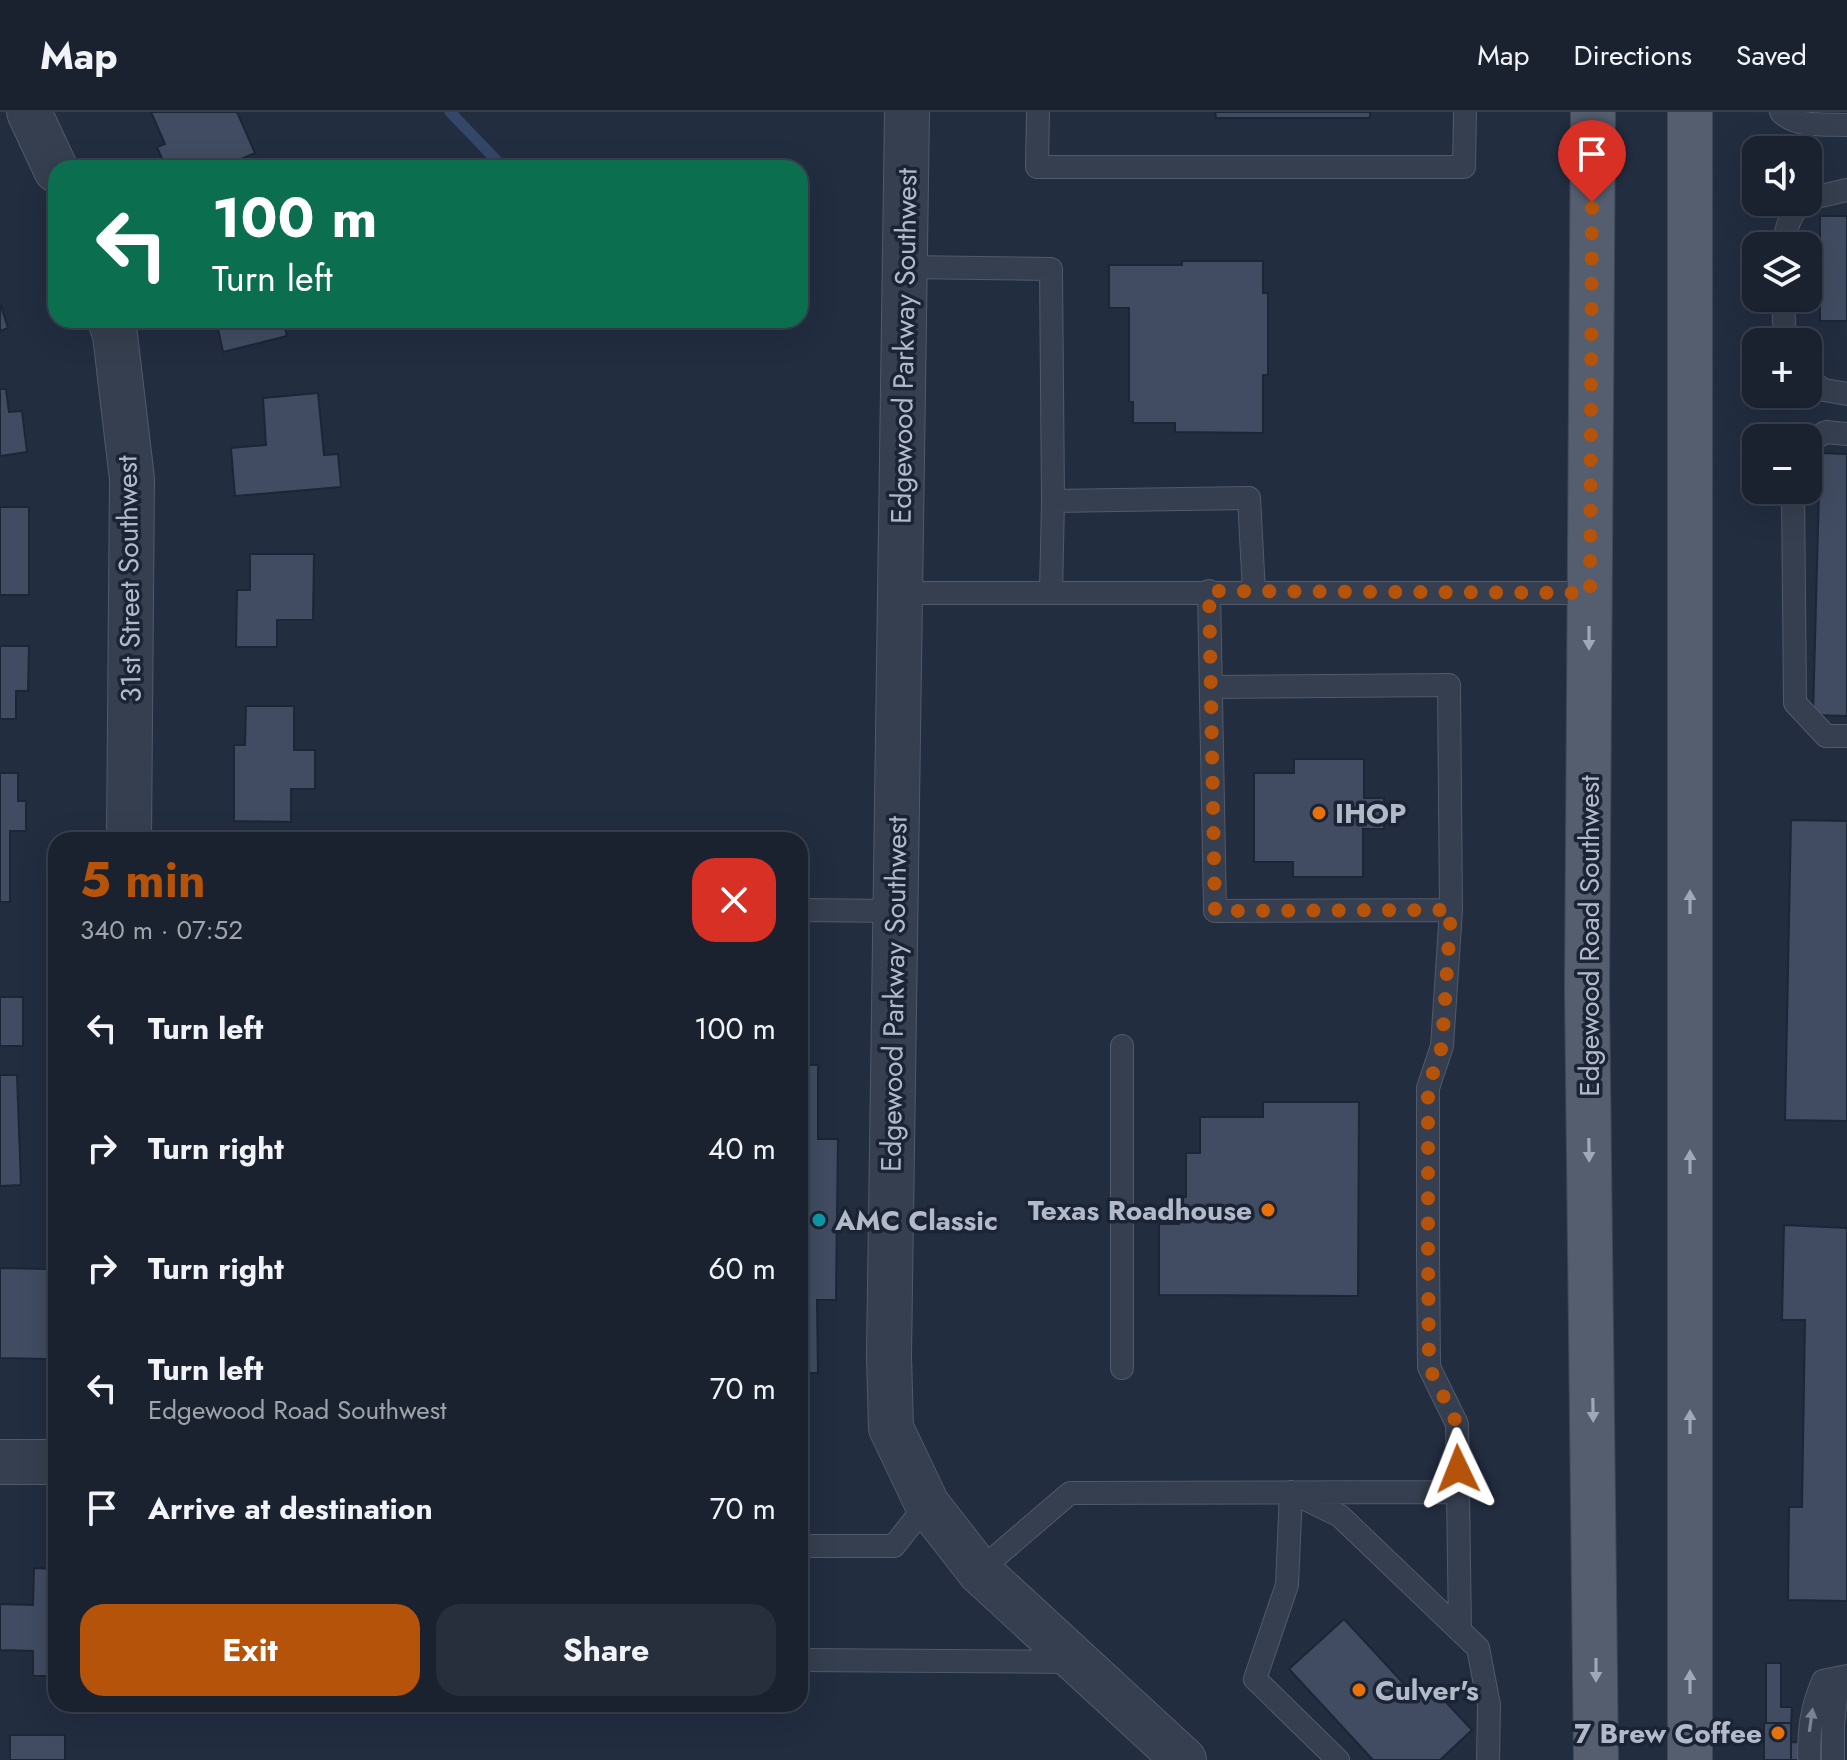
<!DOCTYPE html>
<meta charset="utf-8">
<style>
:root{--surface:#1a2230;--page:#272f3c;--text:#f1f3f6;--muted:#9fa4ab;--line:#383f4c;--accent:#b45309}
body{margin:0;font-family:Jost,sans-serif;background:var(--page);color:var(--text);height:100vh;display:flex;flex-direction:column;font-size:30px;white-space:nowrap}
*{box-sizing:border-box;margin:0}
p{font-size:26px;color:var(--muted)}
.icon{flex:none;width:44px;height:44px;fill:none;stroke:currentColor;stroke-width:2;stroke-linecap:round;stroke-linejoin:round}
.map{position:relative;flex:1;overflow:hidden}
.panel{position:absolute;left:48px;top:720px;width:760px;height:880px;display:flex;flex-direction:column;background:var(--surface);border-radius:24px;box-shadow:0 8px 32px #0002,0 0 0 2px var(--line)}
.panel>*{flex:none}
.banner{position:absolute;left:48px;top:48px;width:760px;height:168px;border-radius:24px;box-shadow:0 8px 32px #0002,0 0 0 2px var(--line);background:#0b6e4f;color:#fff;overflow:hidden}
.tools{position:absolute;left:1742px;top:24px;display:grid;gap:16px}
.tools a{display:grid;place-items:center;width:80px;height:80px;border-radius:16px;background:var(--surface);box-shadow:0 8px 32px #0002,0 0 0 2px var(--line);font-size:40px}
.pin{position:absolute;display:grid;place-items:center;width:68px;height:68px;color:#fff;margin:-82px -34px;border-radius:50% 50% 50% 0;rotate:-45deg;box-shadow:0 0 8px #0007}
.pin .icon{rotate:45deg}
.me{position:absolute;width:88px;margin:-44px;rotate:358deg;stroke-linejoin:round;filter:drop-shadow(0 0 6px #0008)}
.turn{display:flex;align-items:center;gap:28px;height:168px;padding:0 32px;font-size:36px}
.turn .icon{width:104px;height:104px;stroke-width:2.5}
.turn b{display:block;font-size:56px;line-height:68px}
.round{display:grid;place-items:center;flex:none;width:84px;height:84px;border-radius:24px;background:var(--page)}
.headline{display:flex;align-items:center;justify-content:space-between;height:136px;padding:0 32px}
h1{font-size:48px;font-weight:700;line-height:60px;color:var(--accent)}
.primary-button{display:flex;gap:16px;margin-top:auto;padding:16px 32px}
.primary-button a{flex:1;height:92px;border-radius:24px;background:var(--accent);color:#fff;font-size:32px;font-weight:700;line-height:92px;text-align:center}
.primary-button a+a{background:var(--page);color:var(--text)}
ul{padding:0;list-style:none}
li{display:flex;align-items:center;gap:24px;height:120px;padding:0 32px}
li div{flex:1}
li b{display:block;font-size:30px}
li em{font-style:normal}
header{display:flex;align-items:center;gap:48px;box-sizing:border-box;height:112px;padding:0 40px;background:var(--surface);border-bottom:2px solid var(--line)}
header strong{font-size:38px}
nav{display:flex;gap:44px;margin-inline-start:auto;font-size:28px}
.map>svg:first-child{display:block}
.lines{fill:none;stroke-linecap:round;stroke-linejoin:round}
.stream{stroke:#344768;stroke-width:11}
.building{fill:#414c62;stroke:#1d2636;stroke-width:2}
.service-casing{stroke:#515a6a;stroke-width:24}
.minor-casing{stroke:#515a6a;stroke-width:46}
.primary-casing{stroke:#3f4858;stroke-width:46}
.service{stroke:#363f4f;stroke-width:22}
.minor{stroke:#363f4f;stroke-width:44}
.primary{stroke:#545e6f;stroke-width:44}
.oneway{fill:#9fa8b8}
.oneway2{fill:#7a8393}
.route{stroke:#b45309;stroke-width:14;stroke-dasharray:0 25.2}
.food-dot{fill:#e8710a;stroke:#1b2434;stroke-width:3}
.culture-dot{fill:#0f9aa8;stroke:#1b2434;stroke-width:3}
.labels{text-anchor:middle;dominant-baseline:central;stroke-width:7;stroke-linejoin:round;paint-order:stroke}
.street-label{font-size:28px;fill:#b2baca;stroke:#1b2434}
.poi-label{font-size:28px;font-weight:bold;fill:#b2baca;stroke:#1b2434;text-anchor:start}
</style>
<header>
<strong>Map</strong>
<nav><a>Map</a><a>Directions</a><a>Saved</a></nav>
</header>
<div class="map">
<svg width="1847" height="1648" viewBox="0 0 1847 1648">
<rect width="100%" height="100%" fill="#222d40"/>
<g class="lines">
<path class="stream" d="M 450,0 L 503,55 L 510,56"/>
</g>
<path class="building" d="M 151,0 L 237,0 L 255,41 L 220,56 L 166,56 L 157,35 L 165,32 Z
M 1215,0 L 1370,0 L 1370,6 L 1216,6 Z
M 1820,104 L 1847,104 L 1847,209 L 1820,209 Z
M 1182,149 L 1263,149 L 1263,181 L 1268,181 L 1268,263 L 1263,263 L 1263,321 L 1175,320 L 1175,311 L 1133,311 L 1133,290 L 1129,290 L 1129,196 L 1109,196 L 1109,153 L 1182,153 Z
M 0,191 L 8,216 L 0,219 Z
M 216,208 L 283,208 L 287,224 L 223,240 Z
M 0,277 L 6,277 L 9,300 L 22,299 L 27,340 L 0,344 Z
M 318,281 L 324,343 L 338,342 L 341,375 L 235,384 L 231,336 L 266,333 L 263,286 Z
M 1820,341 L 1847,342 L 1847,604 L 1813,603 Z
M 0,395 L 29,395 L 29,483 L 0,483 Z
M 250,442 L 314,442 L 313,508 L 277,508 L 277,535 L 236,535 L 237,478 L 250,478 Z
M 0,534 L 29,534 L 28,579 L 16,579 L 16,607 L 0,607 Z
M 246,594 L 294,594 L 294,638 L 315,638 L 315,677 L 291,677 L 291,710 L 234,709 L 234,633 L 245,633 Z
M 1294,647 L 1364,647 L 1364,686 L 1384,686 L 1384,717 L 1363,717 L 1363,765 L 1293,765 L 1293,750 L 1254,750 L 1254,661 L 1294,661 Z
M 0,661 L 18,661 L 18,689 L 26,689 L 26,719 L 10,719 L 10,790 L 0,790 Z
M 1791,708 L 1847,709 L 1847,1009 L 1785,1008 Z
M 0,885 L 23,885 L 23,934 L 0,934 Z
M 800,953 L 818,953 L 818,1027 L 838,1027 L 836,1188 L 817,1188 L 818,1261 L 800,1261 Z
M 0,963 L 17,963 L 21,1073 L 0,1074 Z
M 1263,990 L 1359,990 L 1358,1184 L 1159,1183 L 1159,1112 L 1179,1112 L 1179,1085 L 1186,1085 L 1186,1041 L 1200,1041 L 1200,1005 L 1263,1005 Z
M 1784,1113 L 1847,1116 L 1847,1489 L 1788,1488 L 1789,1395 L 1802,1395 L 1805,1208 L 1782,1208 Z
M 0,1156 L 48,1157 L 47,1247 L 0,1246 Z
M 34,1456 L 56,1457 L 56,1564 L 33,1564 L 33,1539 L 0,1538 L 0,1492 L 33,1493 Z
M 1344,1507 L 1416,1585 L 1429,1572 L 1472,1618 L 1440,1648 L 1373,1648 L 1289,1557 Z
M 1766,1551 L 1781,1551 L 1781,1595 L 1792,1595 L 1791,1611 L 1766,1611 Z
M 1764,1611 L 1791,1611 L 1791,1648 L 1764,1648 Z
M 10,1623 L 65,1623 L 65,1648 L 10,1648 Z
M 1791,1630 L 1824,1631 L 1824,1648 L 1791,1648 Z"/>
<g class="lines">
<defs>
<path id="service" d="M 1038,0 L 1037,55 L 1464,55 L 1465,0
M 1781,0 C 1796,16 1827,12 1847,13
M 1808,87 L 1847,78
M 1784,134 C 1785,116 1790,102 1803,90
M 905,155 L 1051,157 L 1053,389
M 1783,186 L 1785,230
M 1808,268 L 1824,278 L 1847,282
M 1808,330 L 1826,320 L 1847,322
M 1793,378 L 1795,591 L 1826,624 L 1847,624
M 1209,479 L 1215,799 L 1451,798 L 1449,573 L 1211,575
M 1051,480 L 1053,389 L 1249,386 L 1254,480
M 900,481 L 1590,481
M 800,798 L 895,799
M 1451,798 L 1442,934 L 1428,976 L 1428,1145 L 1429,1255 L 1457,1312 L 1460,1519
M 1122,934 L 1122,1256
M 1291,1380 L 1287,1473 L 1255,1567 L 1338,1648
M 1295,1382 L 1340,1404 L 1478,1536 L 1489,1593 L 1488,1648
M 800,1434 L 894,1434 L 927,1392
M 979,1459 L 1070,1381 L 1459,1380
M 800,1548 L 1072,1550
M 1809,1648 C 1809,1619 1811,1596 1823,1569 L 1847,1564
M 1833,1648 L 1833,1613 L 1837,1576 L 1847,1570"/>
<path id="minor" d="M 29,0 L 56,58
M 907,0 L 889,1244 L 891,1316 L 927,1392 L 979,1459 L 1184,1648
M 110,208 L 115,223 L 132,367 L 129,728
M 0,1350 L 56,1350"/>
<path id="primary" d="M 1593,0 L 1587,878 L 1596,1648
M 1690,0 L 1690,1648"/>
</defs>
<use href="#service" class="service-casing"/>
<use href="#minor" class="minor-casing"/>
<use href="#primary" class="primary-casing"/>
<use href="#service" class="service"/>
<use href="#minor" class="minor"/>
<use href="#primary" class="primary"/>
</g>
<defs><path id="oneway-solid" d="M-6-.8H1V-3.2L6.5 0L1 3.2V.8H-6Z" transform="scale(2)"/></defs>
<g class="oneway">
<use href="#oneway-solid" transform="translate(1589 526) rotate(90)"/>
<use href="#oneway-solid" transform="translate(1690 790) rotate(-90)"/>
<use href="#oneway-solid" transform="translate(1589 1038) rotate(89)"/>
<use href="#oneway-solid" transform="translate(1690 1050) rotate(-90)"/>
<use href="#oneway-solid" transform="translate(1593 1298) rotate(89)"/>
<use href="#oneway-solid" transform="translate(1690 1310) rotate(-90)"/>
<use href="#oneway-solid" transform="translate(1596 1558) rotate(90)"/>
<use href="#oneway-solid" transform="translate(1690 1570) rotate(-90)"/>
</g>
<use class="oneway2" href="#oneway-solid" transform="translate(1811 1608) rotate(-82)"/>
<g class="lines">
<path class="route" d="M 1458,1357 L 1457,1312 L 1429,1255 L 1428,1145 L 1428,976 L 1442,934 L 1451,798 L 1215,799 L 1209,479 L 1590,481 L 1592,90"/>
</g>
<g class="food-dot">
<circle cx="1319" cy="701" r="8"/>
<circle cx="1268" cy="1098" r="8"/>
<circle cx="1359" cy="1578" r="8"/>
<circle cx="1778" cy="1621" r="8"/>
</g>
<circle class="culture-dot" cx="819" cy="1108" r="8"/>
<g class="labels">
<g class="street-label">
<text transform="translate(904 234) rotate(-89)">Edgewood Parkway Southwest</text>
<text transform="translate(129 467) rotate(-91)">31st Street Southwest</text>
<text transform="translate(1589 824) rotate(-90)">Edgewood Road Southwest</text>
<text transform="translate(894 882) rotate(-89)">Edgewood Parkway Southwest</text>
</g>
<g class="poi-label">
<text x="1335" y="701">IHOP</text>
<text x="1252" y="1098" text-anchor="end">Texas Roadhouse</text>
<text x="835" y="1108">AMC Classic</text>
<text x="1375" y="1578">Culver's</text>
<text x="1762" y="1621" text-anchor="end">7 Brew Coffee</text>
</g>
</g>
</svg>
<div class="tools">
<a><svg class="icon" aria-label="sound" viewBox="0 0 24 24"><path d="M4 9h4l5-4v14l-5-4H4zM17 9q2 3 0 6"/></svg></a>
<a><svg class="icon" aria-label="layers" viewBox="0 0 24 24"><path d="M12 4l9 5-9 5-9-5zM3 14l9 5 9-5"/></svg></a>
<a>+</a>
<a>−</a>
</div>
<div class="pin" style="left:1592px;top:90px;background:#d93025"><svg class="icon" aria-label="arrive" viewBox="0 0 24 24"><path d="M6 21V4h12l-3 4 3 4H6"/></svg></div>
<svg class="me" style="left:1458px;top:1357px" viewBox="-20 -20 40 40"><path d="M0-17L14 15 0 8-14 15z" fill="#b45309" stroke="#fff" stroke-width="4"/></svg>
<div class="banner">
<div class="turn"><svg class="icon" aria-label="left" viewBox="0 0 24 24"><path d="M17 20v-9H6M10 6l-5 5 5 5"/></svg><div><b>100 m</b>Turn left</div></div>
</div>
<section class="panel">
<div class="headline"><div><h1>5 min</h1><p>340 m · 07:52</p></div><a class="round" style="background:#d93025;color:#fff"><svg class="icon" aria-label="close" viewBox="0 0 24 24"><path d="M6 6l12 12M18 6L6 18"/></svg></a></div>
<ul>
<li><svg class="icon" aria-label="left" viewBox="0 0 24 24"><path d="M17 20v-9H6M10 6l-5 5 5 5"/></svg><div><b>Turn left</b></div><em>100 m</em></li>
<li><svg class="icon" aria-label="right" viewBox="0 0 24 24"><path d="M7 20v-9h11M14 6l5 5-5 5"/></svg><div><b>Turn right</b></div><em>40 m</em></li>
<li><svg class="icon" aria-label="right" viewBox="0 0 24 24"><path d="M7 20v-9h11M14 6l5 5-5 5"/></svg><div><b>Turn right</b></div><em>60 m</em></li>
<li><svg class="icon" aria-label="left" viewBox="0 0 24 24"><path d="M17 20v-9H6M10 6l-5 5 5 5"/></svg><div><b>Turn left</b><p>Edgewood Road Southwest</p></div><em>70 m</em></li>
<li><svg class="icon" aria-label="arrive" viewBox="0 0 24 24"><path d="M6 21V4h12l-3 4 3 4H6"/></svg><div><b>Arrive at destination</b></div><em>70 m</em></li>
</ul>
<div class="primary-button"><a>Exit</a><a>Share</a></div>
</section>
</div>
